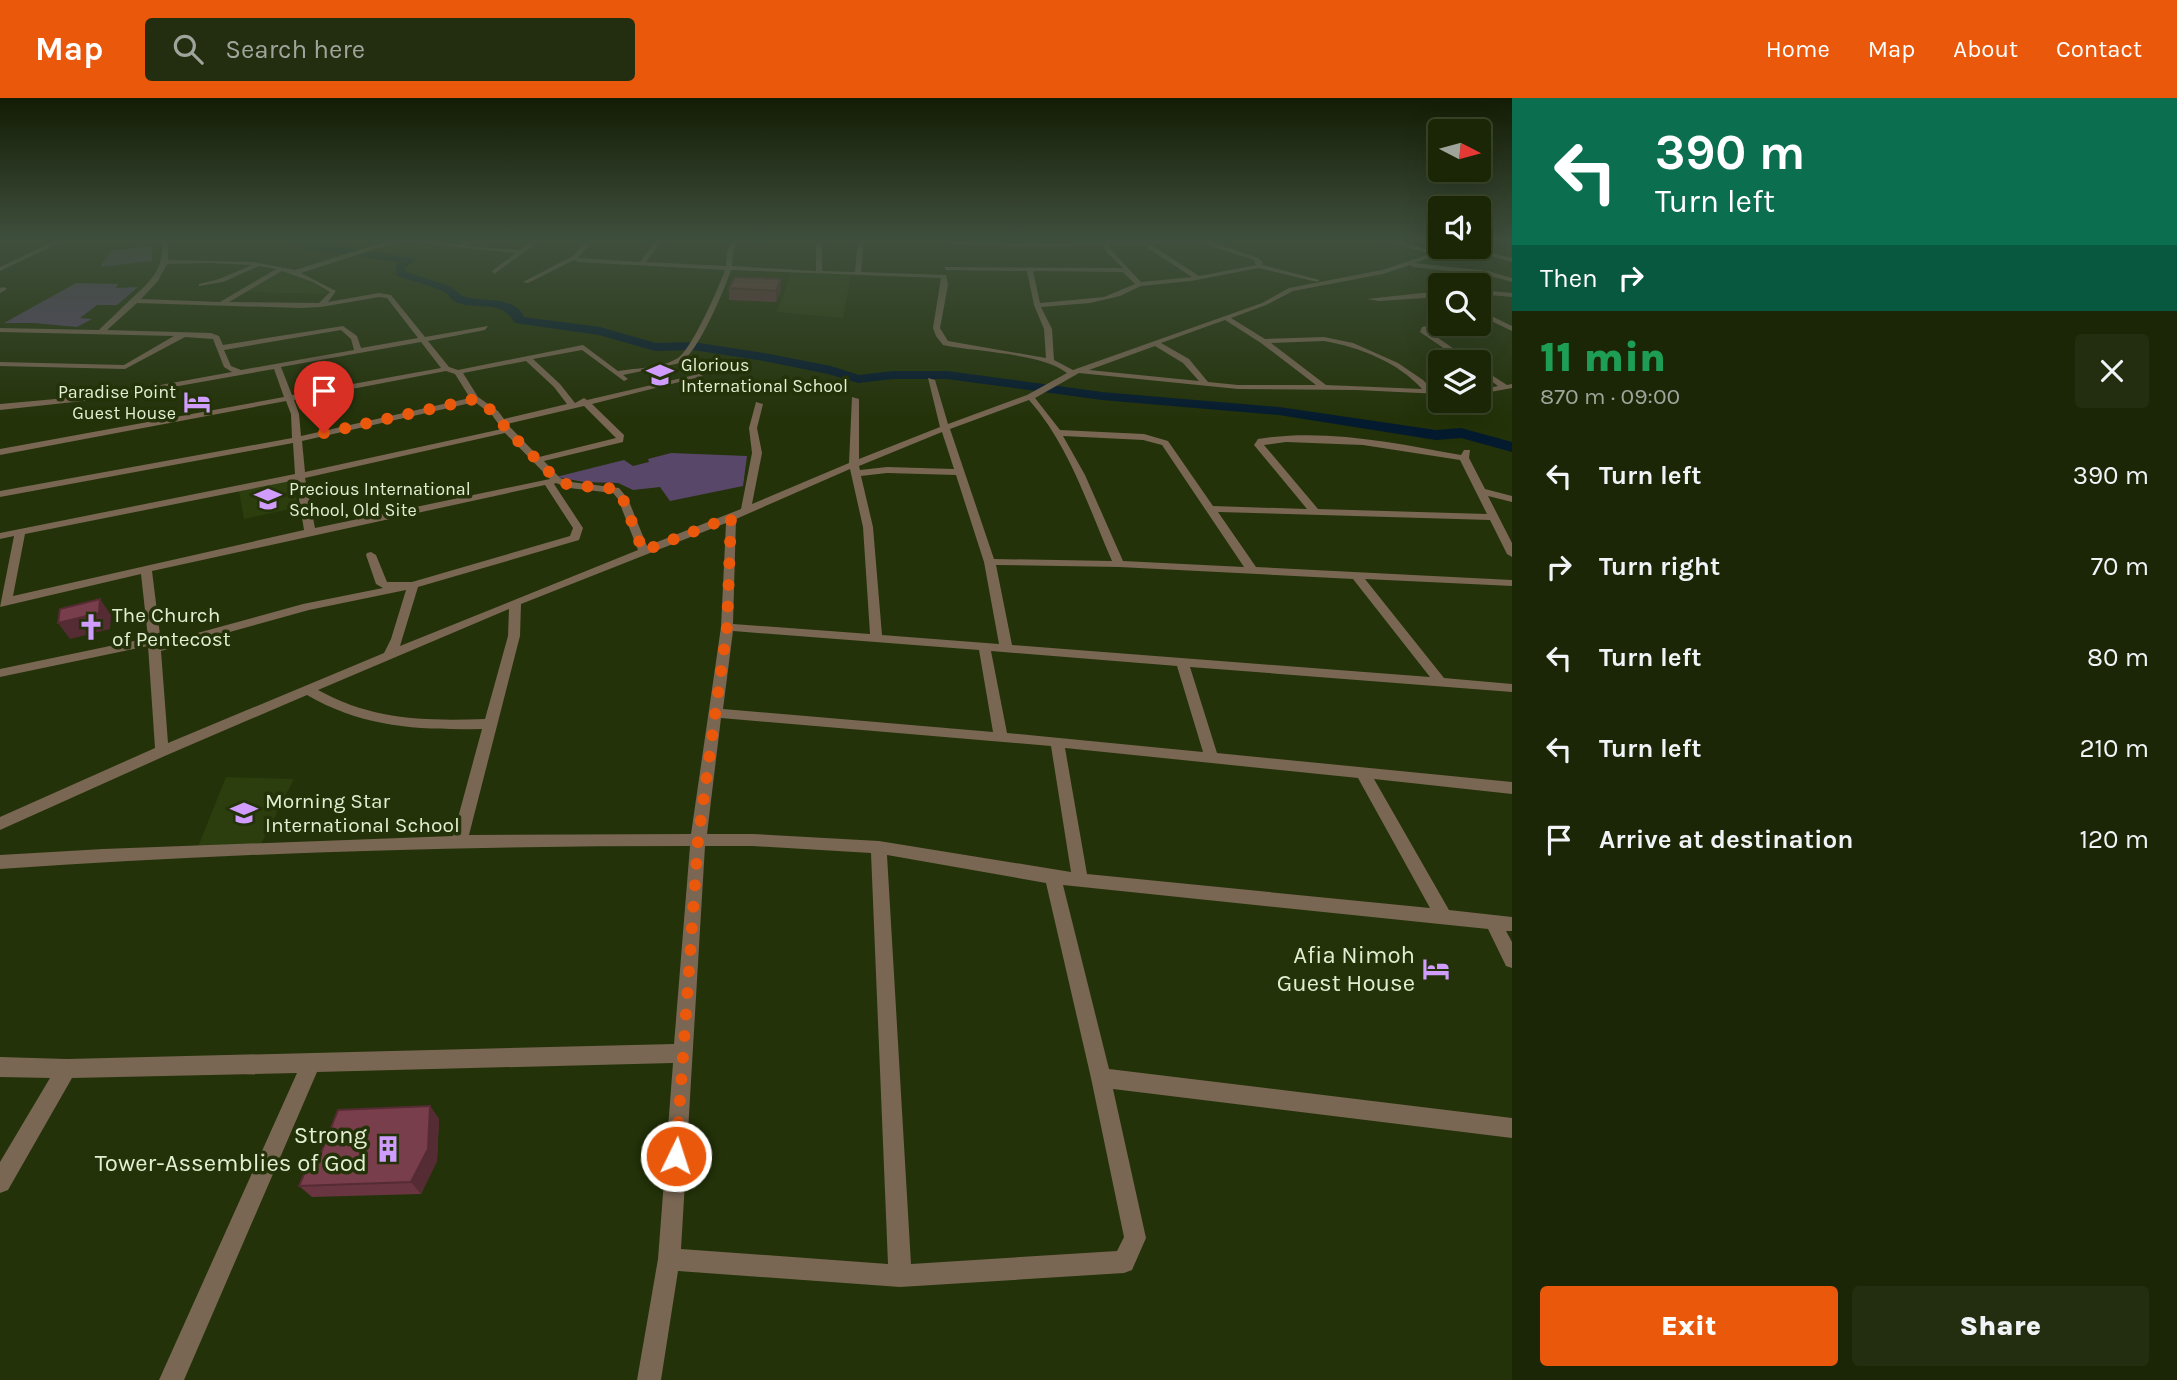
<!DOCTYPE html>
<meta charset="utf-8">
<style>
:root{--surface:#1a2606;--page:#232e10;--text:#f1f3f6;--muted:#9fa59b;--line:#384328;--accent:#ea580c}
body{margin:0;font-family:Karla,sans-serif;background:var(--page);color:var(--text);height:100vh;display:flex;flex-direction:column;font-size:26px;white-space:nowrap}
*{box-sizing:border-box;margin:0}
p{font-size:23px;color:var(--muted)}
.icon{flex:none;width:38px;height:38px;fill:none;stroke:currentColor;stroke-width:2;stroke-linecap:round;stroke-linejoin:round}
.map{position:relative;flex:1;overflow:hidden}
.details{display:flex;flex-direction:column;background:var(--surface);width:665px}
.details>*{flex:none}
.top-card{background:#0b6e4f;color:#fff;overflow:hidden}
.needle{width:46px;rotate:96deg}
.controls{position:absolute;left:1428px;top:21px;display:grid;gap:14px}
.controls a{display:grid;place-items:center;width:63px;height:63px;border-radius:7px;background:var(--surface);box-shadow:0 7px 28px #0002,0 0 0 2px var(--line);font-size:35px}
.pin{position:absolute;display:grid;place-items:center;width:60px;height:60px;color:#fff;margin:-72px -30px;border-radius:50% 50% 50% 0;rotate:-45deg;box-shadow:0 0 7px #0007}
.pin .icon{rotate:45deg}
.me{position:absolute;width:77px;margin:-38px;rotate:4deg;stroke-linejoin:round;filter:drop-shadow(0 0 5px #0008)}
.turn{display:flex;align-items:center;gap:24px;height:147px;padding:0 28px;font-size:32px}
.turn .icon{width:91px;height:91px;stroke-width:2.5}
.turn b{display:block;font-size:49px;line-height:60px}
.then{display:flex;align-items:center;height:66px;padding:0 28px;background:#0003;gap:14px;font-size:26px}
.round{display:grid;place-items:center;flex:none;width:74px;height:74px;border-radius:7px;background:var(--page)}
.summary{display:flex;align-items:center;justify-content:space-between;height:119px;padding:0 28px}
h1{font-size:42px;font-weight:800;line-height:52px;color:#1e9e55}
.button{display:flex;gap:14px;margin-top:auto;padding:14px 28px}
.button a{flex:1;height:80px;border-radius:7px;background:var(--accent);color:#fff;font-size:28px;font-weight:800;line-height:80px;text-align:center}
.button a+a{background:var(--page);color:var(--text)}
ul{padding:0;list-style:none}
li{display:flex;align-items:center;gap:21px;height:91px;padding:0 28px}
li div{flex:1}
li b{display:block;font-size:26px}
li em{font-style:normal}
header{display:flex;align-items:center;gap:42px;box-sizing:border-box;height:98px;padding:0 35px;background:var(--accent);color:#fff}
header strong{font-size:33px}
nav{display:flex;gap:38px;margin-inline-start:auto;font-size:24px}
.search{width:490px;height:63px;background:var(--page);display:flex;align-items:center;gap:18px;box-sizing:border-box;padding:0 24px;border-radius:7px;color:var(--muted);font-size:26px}
main{display:flex;flex:1;min-height:0}
.map>svg:first-child{display:block}
.built{fill:#2c3e0e}
.green{fill:#59476a}
.lines{fill:none;stroke-linecap:round;stroke-linejoin:round}
.river{fill:#041b2f;fill-rule:evenodd}
.minor{fill:#796653;fill-rule:evenodd}
.wall{fill:#683540}
.shaded-wall{fill:#552b34}
.building{fill:#793e4b;stroke:#552b34;stroke-width:2}
.route{stroke:#ea580c;stroke-width:12;stroke-dasharray:0 21.6}
.labels{text-anchor:middle;dominant-baseline:central;stroke-width:7;stroke-linejoin:round;paint-order:stroke}
.far-poi-label{font-size:18px;fill:#e2efd2;stroke:#233208;text-anchor:start}
.poi-label{font-size:21px;fill:#e2efd2;stroke:#233208;text-anchor:start}
.near-poi-label{font-size:24px;fill:#e2efd2;stroke:#233208;text-anchor:end}
</style>
<header>
<strong>Map</strong>
<div class="search"><svg class="icon" aria-label="search" viewBox="0 0 24 24"><circle cx="10" cy="10" r="6"/><path d="M15 15l6 6"/></svg>Search here</div>
<nav><a>Home</a><a>Map</a><a>About</a><a>Contact</a></nav>
</header>
<main>
<div class="map">
<svg width="1512" height="1282" viewBox="0 0 1512 1282">
<rect width="100%" height="100%" fill="#233208"/>
<path class="built" d="M 283,173 L 308,180 L 329,196 L 247,194 Z
M 791,175 L 851,177 L 843,220 L 777,214 Z
M 291,382 L 299,409 L 244,421 L 239,393 Z
M 226,679 L 294,681 L 260,748 L 198,749 Z"/>
<path class="green" d="M 152,148 L 152,163 L 100,169 L 112,152 Z
M 76,185 L 118,186 L 116,190 L 138,189 L 117,207 L 97,207 L 80,220 L 92,221 L 77,229 L 34,225 L 4,225 Z
M 671,355 L 747,358 L 743,388 L 670,403 L 660,389 L 633,392 L 618,385 L 584,384 L 556,379 L 624,362 L 633,368 L 649,364 L 648,361 Z"/>
<g class="lines">
<path class="river" d="M 295,142 L 413,160 L 413,164 L 405,169 L 406,174 C 420,179 435,183 449,188 C 454,190 458,196 463,198 C 481,205 515,197 524,219 L 600,229 L 656,245 L 693,244 L 764,255 L 831,268 L 859,277 L 893,273 L 947,273 L 1102,294 L 1279,309 L 1436,332 L 1461,330 L 1512,344 L 1512,354 L 1461,340 L 1436,342 L 1279,317 L 1102,302 L 947,281 L 893,281 L 858,285 L 828,276 L 764,263 L 693,252 L 655,253 L 599,237 L 515,225 C 501,199 473,214 454,203 C 451,201 449,197 446,195 C 432,187 412,183 397,178 L 395,168 L 399,164 L 305,151 Z"/>
<path class="minor" d="M 57,142 L 65,142 L 0,173 L 0,169 Z
M 162,142 L 168,142 L 168,162 L 253,164 L 295,172 L 391,142 L 419,142 L 459,147 L 468,142 L 476,142 L 467,148 L 520,152 L 534,142 L 541,142 L 494,176 L 492,173 L 516,155 L 400,143 L 301,175 L 336,193 L 328,204 L 379,195 L 391,197 L 425,239 L 488,228 L 485,232 L 428,243 L 449,269 L 458,272 L 583,247 L 618,273 C 637,270 662,270 678,260 C 692,251 719,189 725,172 L 578,164 L 574,162 L 528,185 L 523,184 L 573,158 L 588,142 L 594,142 L 578,159 L 580,160 L 640,164 L 656,142 L 662,142 L 646,164 L 726,168 L 727,154 L 732,142 L 738,142 L 733,154 L 732,168 L 816,173 L 816,142 L 822,142 L 822,173 L 855,174 L 858,142 L 864,142 L 861,174 L 946,177 L 948,187 L 940,230 L 948,243 L 1046,260 L 1044,231 L 1034,207 L 1027,173 L 946,172 L 944,169 L 1123,170 L 1107,155 L 1103,147 L 1034,149 L 951,146 L 949,143 L 1034,145 L 1102,144 L 1101,142 L 1205,142 L 1258,160 L 1263,164 L 1262,167 L 1320,182 L 1317,184 L 1259,170 L 1191,183 L 1141,188 L 1120,198 L 1090,205 L 1041,209 L 1052,231 L 1054,262 L 1073,272 L 1262,205 L 1289,190 L 1382,172 L 1430,156 L 1384,142 L 1394,142 L 1436,154 L 1458,149 L 1414,165 L 1488,173 L 1512,180 L 1512,184 L 1487,177 L 1413,169 L 1410,167 L 1383,176 L 1293,193 L 1266,207 L 1231,220 L 1265,241 L 1324,239 L 1353,245 L 1398,265 L 1423,282 L 1432,291 L 1440,292 L 1440,296 L 1357,292 L 1238,291 L 1079,275 L 1035,300 L 1060,332 L 1144,336 L 1168,343 L 1213,408 L 1307,411 L 1254,347 L 1258,341 C 1324,330 1396,345 1461,357 L 1464,352 L 1470,352 L 1469,360 L 1485,391 L 1512,398 L 1512,404 L 1488,398 L 1512,445 L 1512,459 L 1507,456 L 1490,422 L 1218,414 L 1256,469 L 1512,482 L 1512,488 L 1365,481 L 1444,580 L 1512,586 L 1512,594 L 1190,569 L 1217,655 L 1512,684 L 1512,696 L 1374,681 L 1449,812 L 1512,819 L 1512,833 L 1506,833 L 1512,844 L 1512,870 L 1506,868 L 1488,831 L 1063,787 L 1109,971 L 1512,1020 L 1512,1040 L 1113,991 L 1146,1140 L 1132,1172 L 1124,1175 L 900,1189 L 678,1173 L 661,1282 L 637,1282 L 658,1161 L 673,965 L 317,974 L 184,1282 L 159,1282 L 297,975 L 72,980 L 8,1092 L 0,1095 L 0,1064 L 50,980 L 0,979 L 0,959 L 67,961 L 674,946 L 690,748 C 460,748 230,755 0,771 L 0,757 L 103,751 L 453,738 L 482,631 C 418,632 364,630 307,597 L 167,657 L 0,732 L 0,719 L 155,650 L 148,548 L 0,579 L 0,571 L 148,540 L 141,476 L 0,509 L 14,438 L 0,441 L 0,435 L 295,376 L 293,345 L 0,399 L 0,393 L 292,340 L 291,316 L 286,303 L 0,357 L 0,351 L 284,299 L 274,271 L 111,300 L 0,312 L 0,306 L 111,296 L 232,274 L 224,269 L 213,241 L 185,239 L 125,271 L 0,268 L 0,264 L 124,267 L 174,238 L 0,234 L 0,230 L 99,232 C 109,222 121,211 130,202 C 149,185 165,171 162,142 ZM 1201,145 L 1254,162 L 1256,167 L 1199,178 L 1150,146 ZM 1109,147 L 1143,147 L 1192,179 L 1141,184 L 1112,153 ZM 209,165 L 252,167 L 219,181 L 199,186 L 199,188 L 223,184 L 259,168 L 276,171 L 220,204 L 141,201 L 158,183 L 167,166 ZM 731,172 L 941,180 L 933,230 L 936,238 L 943,247 C 976,254 1042,255 1067,275 L 1027,297 L 948,326 L 935,282 L 928,280 L 940,329 L 859,361 L 859,301 L 852,299 L 849,365 L 752,406 L 762,355 L 757,330 L 763,306 L 756,304 L 749,330 L 752,355 L 741,411 L 647,448 L 628,401 L 619,390 L 571,384 L 560,380 L 544,363 L 623,344 L 624,337 L 592,306 L 703,278 L 699,276 L 587,302 L 584,300 L 575,305 L 560,286 L 533,261 L 582,252 L 624,283 L 628,281 L 623,277 L 680,265 C 698,255 724,193 731,172 ZM 282,173 L 313,184 L 330,194 L 319,205 L 229,204 ZM 1033,173 L 1123,174 L 1135,186 L 1104,199 L 1040,205 ZM 379,199 L 387,200 L 418,240 L 361,250 L 357,238 L 343,228 L 223,247 L 219,238 L 211,235 L 107,232 L 137,205 L 301,210 L 321,209 ZM 1225,222 L 1261,245 L 1316,287 L 1238,287 L 1208,284 L 1189,261 L 1161,245 ZM 341,232 L 351,241 L 354,252 L 241,272 L 231,268 L 224,252 ZM 1324,243 C 1359,249 1398,264 1422,291 L 1326,287 L 1271,245 ZM 421,244 L 441,270 L 292,297 L 281,269 ZM 1155,248 L 1183,265 L 1199,283 L 1089,272 ZM 526,263 L 554,289 L 567,306 L 504,321 L 498,313 L 478,299 L 463,275 ZM 446,273 L 455,276 L 470,300 L 301,338 L 299,316 L 294,302 ZM 1029,302 C 1069,347 1088,408 1112,463 L 994,461 L 950,331 ZM 475,304 L 492,317 L 502,331 L 305,374 L 302,343 ZM 584,308 L 616,340 L 539,359 L 507,326 ZM 942,334 L 954,371 L 887,369 L 860,372 L 859,368 ZM 505,335 L 550,381 L 315,430 L 305,380 ZM 1063,338 L 1143,342 L 1162,347 L 1244,469 L 1123,463 L 1085,377 ZM 1286,344 L 1363,347 L 1460,362 L 1487,416 L 1318,411 L 1264,347 ZM 850,371 L 863,429 L 870,536 L 733,526 L 736,421 ZM 887,375 L 956,377 L 984,464 L 999,546 L 882,537 L 873,429 L 861,378 ZM 296,382 L 304,432 L 13,498 L 25,436 ZM 556,385 L 569,390 L 613,395 L 618,401 L 638,452 L 400,548 L 418,489 L 579,442 L 583,430 L 554,386 ZM 545,387 L 573,430 L 570,438 L 412,484 L 387,484 L 376,457 L 371,454 L 367,455 L 366,457 L 376,486 L 383,490 L 303,506 L 161,545 L 152,473 ZM 726,425 L 721,529 L 691,736 L 469,737 L 520,538 L 521,506 ZM 996,467 L 1119,469 L 1353,481 L 1430,579 L 1012,547 ZM 406,492 L 391,541 L 384,555 L 168,645 L 161,553 L 309,512 ZM 509,511 L 508,538 L 485,621 C 424,623 372,622 318,592 ZM 733,533 L 979,552 L 993,634 L 723,611 ZM 991,553 L 1177,568 L 1203,654 L 1007,635 ZM 721,620 L 1051,648 L 1071,774 L 879,743 L 753,736 L 707,736 ZM 1065,650 L 1358,680 L 1430,810 L 1087,776 ZM 705,748 L 753,748 L 871,755 L 888,1166 L 681,1151 ZM 887,757 L 1046,785 L 1091,980 L 1124,1139 L 1117,1153 L 911,1166 Z
M 1459,149 L 1468,149 L 1512,160 L 1512,164 Z
M 0,190 L 4,189 L 7,191 L 0,195 Z
M 1479,192 L 1512,195 L 1512,199 L 1479,196 Z
M 1422,195 L 1440,195 L 1440,199 L 1379,203 L 1367,201 Z
M 1479,212 L 1512,228 L 1512,233 L 1479,217 Z
M 1440,226 L 1453,226 L 1428,233 L 1473,264 L 1464,264 L 1420,234 L 1422,229 Z
M 1479,269 L 1507,287 L 1512,286 L 1512,290 L 1479,296 L 1479,292 L 1498,288 L 1479,274 Z"/>
</g>
<path class="wall" d="M 781,181 L 781,193 L 776,204 L 729,202 L 729,190 Z
M 430,1008 L 439,1021 L 437,1063 L 421,1096 L 312,1099 L 299,1088 L 319,1060 Z"/>
<path class="shaded-wall" d="M 781,181 L 781,193 L 776,204 L 776,193 Z
M 100,501 L 111,517 L 110,531 L 70,541 L 58,525 Z
M 430,1008 L 439,1021 L 437,1063 L 421,1096 L 411,1084 Z"/>
<path class="building" d="M 735,179 L 781,181 L 776,193 L 729,190 Z
M 100,501 L 99,515 L 58,525 L 60,511 Z
M 430,1008 L 428,1051 L 411,1084 L 299,1088 L 309,1064 L 319,1060 L 338,1012 Z"/>
<linearGradient id="sky" x2="0" y2="1"><stop stop-color="#131c04"/><stop offset="0.44" stop-color="#3f4f3d"/><stop offset="1" stop-color="#3f4f3d" stop-opacity="0"/></linearGradient>
<rect width="1512" height="322" fill="url(#sky)"/>
<g class="lines">
<path class="route" d="M 324,335 L 475,301 L 495,315 L 507,332 L 557,382 L 569,387 L 617,391 L 623,401 L 643,453 L 731,419 L 727,529 L 698,742 L 676,1058"/>
</g>
<defs>
<symbol id="school-bare" viewBox="-9 -9 18 18"><path d="M0-5L7-2L0 1L-7-2ZM-4 1L0 2.5L4 1V4Q0 6-4 4Z" fill="#d09dfe" stroke="#233208" stroke-width="2.5" paint-order="stroke"/></symbol>
<symbol id="hotel-bare" viewBox="-9 -9 18 18"><path d="M-6-4.5h1.5V1H6V5H4.5V3h-9V5H-6ZM-4 0a1.8 1.8 0 1 1 3.6 0ZM.5 0V-2.5h3Q6-2.5 6 0Z" fill="#d09dfe" stroke="#233208" stroke-width="2.5" paint-order="stroke"/></symbol>
<symbol id="church-bare" viewBox="-9 -9 18 18"><path d="M-1.2-6h2.4v3.5h3.3v2.4h-3.3V6h-2.4V-.1h-3.3v-2.4h3.3Z" fill="#d09dfe" stroke="#233208" stroke-width="2.5" paint-order="stroke"/></symbol>
<symbol id="building-bare" viewBox="-9 -9 18 18"><path d="M-4-6H4V6H1V3H-1V6H-4ZM-2.5-4.3h1.7v1.8h-1.7ZM.8-4.3h1.7v1.8H.8ZM-2.5-1h1.7V.8h-1.7ZM.8-1h1.7V.8H.8Z" fill="#d09dfe" stroke="#233208" stroke-width="2.5" paint-order="stroke"/></symbol>
</defs>
<g fill-rule="evenodd">
<use href="#school-bare" x="641" y="258" width="38" height="38"/>
<use href="#hotel-bare" x="178" y="285" width="38" height="38"/>
<use href="#school-bare" x="249" y="382" width="38" height="38"/>
<use href="#church-bare" x="72" y="510" width="38" height="38"/>
<use href="#school-bare" x="225" y="696" width="38" height="38"/>
<use href="#hotel-bare" x="1417" y="852" width="38" height="38"/>
<use href="#building-bare" x="369" y="1032" width="38" height="38"/>
</g>
<g class="labels">
<g class="far-poi-label">
<text x="681" y="267">Glorious<tspan x="681" dy="21">International School</tspan></text>
<text x="176" y="294" text-anchor="end">Paradise Point<tspan x="176" dy="21">Guest House</tspan></text>
<text x="289" y="391">Precious International<tspan x="289" dy="21">School, Old Site</tspan></text>
</g>
<g class="poi-label">
<text x="112" y="517">The Church<tspan x="112" dy="24">of Pentecost</tspan></text>
<text x="265" y="703">Morning Star<tspan x="265" dy="24">International School</tspan></text>
</g>
<g class="near-poi-label">
<text x="1415" y="857">Afia Nimoh<tspan x="1415" dy="28">Guest House</tspan></text>
<text x="367" y="1037">Strong<tspan x="367" dy="28">Tower-Assemblies of God</tspan></text>
</g>
</g>
</svg>
<div class="controls">
<a><svg class="needle" viewBox="-14 -14 28 28"><path d="M0-13l5 13h-10z" fill="#e53935"/><path d="M0 13l5-13h-10z" fill="#9fa59b"/></svg></a>
<a><svg class="icon" aria-label="sound" viewBox="0 0 24 24"><path d="M4 9h4l5-4v14l-5-4H4zM17 9q2 3 0 6"/></svg></a>
<a><svg class="icon" aria-label="search" viewBox="0 0 24 24"><circle cx="10" cy="10" r="6"/><path d="M15 15l6 6"/></svg></a>
<a><svg class="icon" aria-label="layers" viewBox="0 0 24 24"><path d="M12 4l9 5-9 5-9-5zM3 14l9 5 9-5"/></svg></a>
</div>
<div class="pin" style="left:324px;top:335px;background:#d93025"><svg class="icon" aria-label="arrive" viewBox="0 0 24 24"><path d="M6 21V4h12l-3 4 3 4H6"/></svg></div>
<svg class="me" style="left:676px;top:1058px" viewBox="-20 -20 40 40"><circle r="17" fill="#ea580c" stroke="#fff" stroke-width="3"/><path d="M0-11L8 9 0 5-8 9z" fill="#fff"/></svg>
</div>
<section class="details">
<div class="top-card">
<div class="turn"><svg class="icon" aria-label="left" viewBox="0 0 24 24"><path d="M17 20v-9H6M10 6l-5 5 5 5"/></svg><div><b>390 m</b>Turn left</div></div>
<div class="then">Then<svg class="icon" aria-label="right" viewBox="0 0 24 24"><path d="M7 20v-9h11M14 6l5 5-5 5"/></svg></div>
</div>
<div class="summary"><div><h1>11 min</h1><p>870 m · 09:00</p></div><a class="round"><svg class="icon" aria-label="close" viewBox="0 0 24 24"><path d="M6 6l12 12M18 6L6 18"/></svg></a></div>
<ul>
<li><svg class="icon" aria-label="left" viewBox="0 0 24 24"><path d="M17 20v-9H6M10 6l-5 5 5 5"/></svg><div><b>Turn left</b></div><em>390 m</em></li>
<li><svg class="icon" aria-label="right" viewBox="0 0 24 24"><path d="M7 20v-9h11M14 6l5 5-5 5"/></svg><div><b>Turn right</b></div><em>70 m</em></li>
<li><svg class="icon" aria-label="left" viewBox="0 0 24 24"><path d="M17 20v-9H6M10 6l-5 5 5 5"/></svg><div><b>Turn left</b></div><em>80 m</em></li>
<li><svg class="icon" aria-label="left" viewBox="0 0 24 24"><path d="M17 20v-9H6M10 6l-5 5 5 5"/></svg><div><b>Turn left</b></div><em>210 m</em></li>
<li><svg class="icon" aria-label="arrive" viewBox="0 0 24 24"><path d="M6 21V4h12l-3 4 3 4H6"/></svg><div><b>Arrive at destination</b></div><em>120 m</em></li>
</ul>
<div class="button"><a>Exit</a><a>Share</a></div>
</section>
</main>
